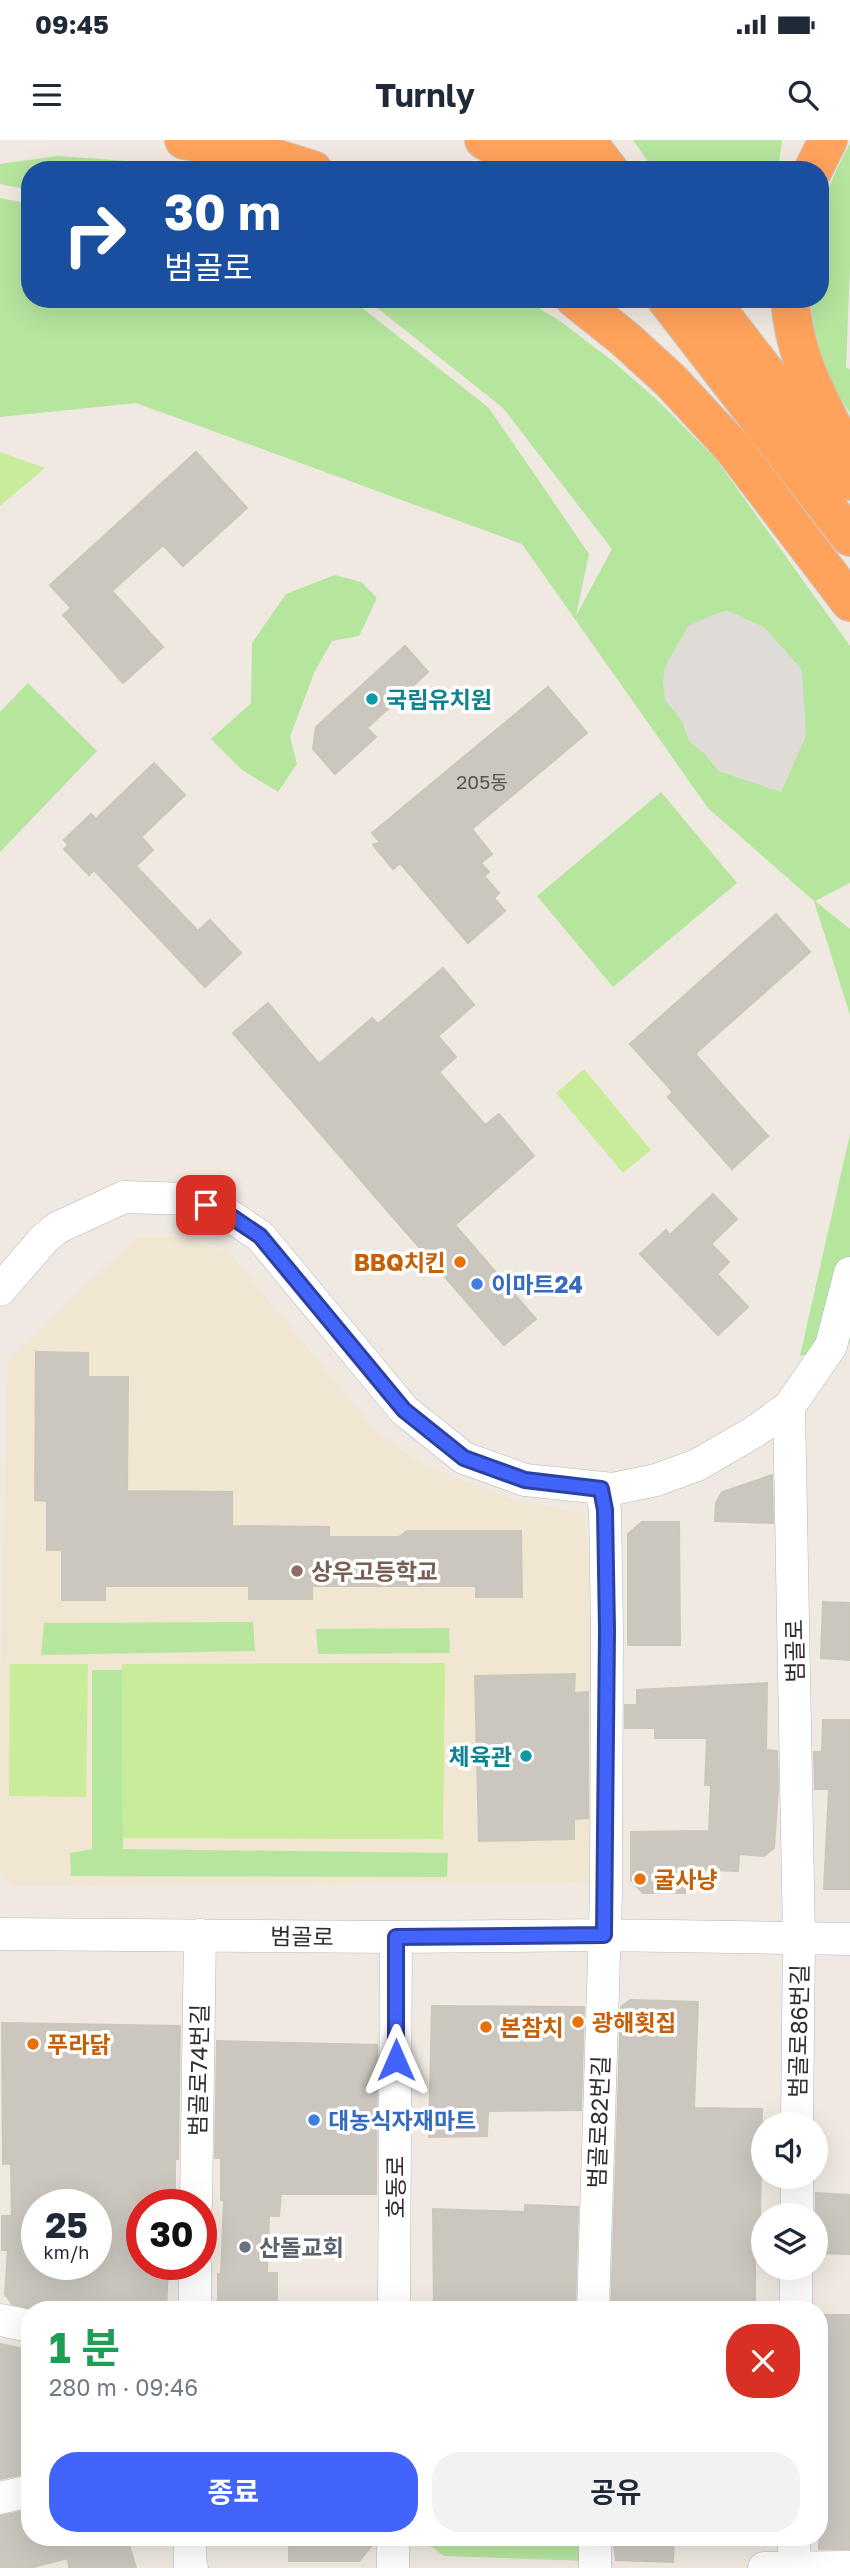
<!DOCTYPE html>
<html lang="ko">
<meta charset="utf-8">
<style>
:root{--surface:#fff;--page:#f2f2f3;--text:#1f2937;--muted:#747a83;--accent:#4264fb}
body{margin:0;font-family:"Golos Text","Noto Sans KR",sans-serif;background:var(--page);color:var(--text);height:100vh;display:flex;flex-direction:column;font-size:26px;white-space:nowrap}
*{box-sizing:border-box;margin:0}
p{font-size:23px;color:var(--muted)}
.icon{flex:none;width:38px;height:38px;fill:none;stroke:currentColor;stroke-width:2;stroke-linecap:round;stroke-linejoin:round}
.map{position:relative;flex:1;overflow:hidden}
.details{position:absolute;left:21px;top:2161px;width:807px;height:245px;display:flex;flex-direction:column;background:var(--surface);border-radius:28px;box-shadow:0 7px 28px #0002}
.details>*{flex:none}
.banner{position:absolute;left:21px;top:21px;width:808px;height:147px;border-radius:28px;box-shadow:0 7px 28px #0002;background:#1a4fa0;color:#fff;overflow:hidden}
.fabs{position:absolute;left:751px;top:1972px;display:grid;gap:14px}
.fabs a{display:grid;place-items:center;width:77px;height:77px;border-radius:50%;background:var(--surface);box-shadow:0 7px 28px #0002;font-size:35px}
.speed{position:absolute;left:21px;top:2049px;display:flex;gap:14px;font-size:35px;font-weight:700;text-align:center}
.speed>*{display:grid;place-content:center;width:91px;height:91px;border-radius:50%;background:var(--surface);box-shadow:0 7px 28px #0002;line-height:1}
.speed small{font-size:18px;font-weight:400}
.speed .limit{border:10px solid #d22;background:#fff;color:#111}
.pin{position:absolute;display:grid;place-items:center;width:60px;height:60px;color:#fff;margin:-30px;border-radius:14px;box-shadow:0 4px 10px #0006}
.me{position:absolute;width:77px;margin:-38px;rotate:0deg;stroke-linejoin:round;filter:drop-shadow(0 0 5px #0008)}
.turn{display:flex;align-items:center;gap:24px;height:147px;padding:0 28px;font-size:32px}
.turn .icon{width:91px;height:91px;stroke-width:2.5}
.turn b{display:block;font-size:49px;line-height:60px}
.round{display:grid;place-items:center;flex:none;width:74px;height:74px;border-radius:28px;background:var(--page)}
.head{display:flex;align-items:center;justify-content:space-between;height:119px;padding:0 28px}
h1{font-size:42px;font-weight:700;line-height:52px;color:#1e9e55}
.button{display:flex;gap:14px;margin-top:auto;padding:14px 28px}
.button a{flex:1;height:80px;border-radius:28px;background:var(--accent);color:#fff;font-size:28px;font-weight:700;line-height:80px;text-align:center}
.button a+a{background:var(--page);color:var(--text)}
.status{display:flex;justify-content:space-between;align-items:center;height:49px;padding:0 35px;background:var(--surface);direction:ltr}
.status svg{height:19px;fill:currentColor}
header{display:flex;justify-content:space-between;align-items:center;height:91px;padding:0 28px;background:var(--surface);font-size:32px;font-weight:700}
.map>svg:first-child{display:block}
.education{fill:#f0e6d1}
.green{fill:#b6e59e}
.pitch{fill:#c9ec9a}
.plaza{fill:#dfdcd8}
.building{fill:#cbc7bf;stroke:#cbc5ba;stroke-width:2;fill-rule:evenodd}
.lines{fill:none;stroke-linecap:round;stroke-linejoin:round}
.minor-casing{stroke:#b4b7c1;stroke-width:33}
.highway-casing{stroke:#c9c9c9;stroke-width:40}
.minor{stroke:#fff;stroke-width:32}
.highway{stroke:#ffa35c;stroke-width:38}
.route-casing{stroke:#2b41a3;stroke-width:18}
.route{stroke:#4264fb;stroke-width:12}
.culture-dot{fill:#0f9aa8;stroke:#fff;stroke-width:2.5}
.food-dot{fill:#e8710a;stroke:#fff;stroke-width:2.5}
.shop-dot{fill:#3f7fe0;stroke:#fff;stroke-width:2.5}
.education-dot{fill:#8d6e63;stroke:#fff;stroke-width:2.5}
.worship-dot{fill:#6b7280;stroke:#fff;stroke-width:2.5}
.labels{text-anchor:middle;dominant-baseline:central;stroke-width:7;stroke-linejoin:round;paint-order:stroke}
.number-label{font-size:19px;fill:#555452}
.culture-label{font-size:23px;font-weight:bold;fill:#0d838f;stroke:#fff;text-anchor:start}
.food-label{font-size:23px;font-weight:bold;fill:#c56008;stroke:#fff;text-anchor:start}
.shop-label{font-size:23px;font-weight:bold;fill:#366cbe;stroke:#fff;text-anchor:start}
.education-label{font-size:23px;font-weight:bold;fill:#785e54;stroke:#fff;text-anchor:start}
.street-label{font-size:23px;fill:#2e2e2e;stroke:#fff}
.worship-label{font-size:23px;font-weight:bold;fill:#5b616d;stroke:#fff;text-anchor:start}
</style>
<div class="status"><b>09:45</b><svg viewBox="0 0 49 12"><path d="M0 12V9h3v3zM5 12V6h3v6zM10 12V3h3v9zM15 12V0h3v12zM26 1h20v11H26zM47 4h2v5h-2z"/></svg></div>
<header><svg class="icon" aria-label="menu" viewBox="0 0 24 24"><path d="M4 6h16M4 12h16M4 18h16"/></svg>Turnly<svg class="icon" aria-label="search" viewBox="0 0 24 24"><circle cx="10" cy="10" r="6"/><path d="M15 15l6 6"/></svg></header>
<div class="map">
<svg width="850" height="2428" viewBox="0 0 850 2428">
<rect width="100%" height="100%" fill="#efe9e1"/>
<path class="education" d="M 137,1097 L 177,1097 L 229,1112 L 376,1291 L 425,1327 L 523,1363 L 584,1372 L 598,1490 L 591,1743 L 12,1745 L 0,1733 L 0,1549 L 8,1219 Z"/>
<path class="green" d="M 633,0 L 782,0 L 778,30 L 654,30 Z
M 850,4 L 850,125 L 846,228 L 850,229 L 850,273 C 826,239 812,201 811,159 L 821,159 L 821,74 C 827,49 837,26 850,4 Z
M 58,16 L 154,23 L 189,30 L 30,30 L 30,50 L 0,44 L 0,24 Z
M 0,58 L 30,64 L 30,159 L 351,159 L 489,268 L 589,414 L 576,476 L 612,409 L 503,268 L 366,159 L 524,159 L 560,181 L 610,219 L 655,258 L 716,319 L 850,506 L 850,743 L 815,761 L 850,789 L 850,875 L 814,761 L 708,668 L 522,404 L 136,263 L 0,277 Z
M 335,435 L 361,442 L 377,458 L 359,496 L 332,501 L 314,533 L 290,597 L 297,624 L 278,652 L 242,630 L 211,599 L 251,563 L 252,503 L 286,454 Z
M 28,543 L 97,611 L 0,712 L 0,572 Z
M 661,652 L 737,743 L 613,847 L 537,756 Z
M 850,994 L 850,1202 L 800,1216 Z
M 253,1482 L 255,1511 L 41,1515 L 44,1483 Z
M 449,1488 L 450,1513 L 318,1514 L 316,1489 Z
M 92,1530 L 122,1530 L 123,1709 L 448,1713 L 447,1737 L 71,1736 L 70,1713 L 92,1709 Z
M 420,2398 L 587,2398 L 588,2421 L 444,2416 Z"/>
<path class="pitch" d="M 0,312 L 45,328 L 0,366 Z
M 584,929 L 651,1010 L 623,1033 L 556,953 Z
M 445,1523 L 443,1699 L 123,1698 L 122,1524 Z
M 10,1524 L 88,1524 L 86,1657 L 9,1656 Z"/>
<path class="plaza" d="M 726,470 L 764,487 L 802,530 L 806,596 L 781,652 L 718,631 L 706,615 L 689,601 L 682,581 L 665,560 L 663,542 L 665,526 L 689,485 Z"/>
<path class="building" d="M 196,312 L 247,368 L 183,426 L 163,405 L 112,451 L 163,507 L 123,543 L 63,475 L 71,468 L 50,445 Z
M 405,506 L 428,532 L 367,588 L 376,597 L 335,634 L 313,609 L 316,587 Z
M 548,547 L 587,593 L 472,689 L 492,714 L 481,723 L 489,732 L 484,736 L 499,753 L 494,758 L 505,771 L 468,803 L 400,723 L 393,729 L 373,705 L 380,702 L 372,693 Z
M 154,623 L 185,655 L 141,697 L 153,710 L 136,726 L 198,791 L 210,780 L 241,813 L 205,847 L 94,730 L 89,735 L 64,709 L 68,705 L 64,700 L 91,674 L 96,679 Z
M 776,774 L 810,812 L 695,914 L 768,996 L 732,1029 L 668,957 L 673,952 L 630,904 Z
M 443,828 L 474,865 L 438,896 L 456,917 L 439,932 L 485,985 L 499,974 L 534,1016 L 455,1085 L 536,1179 L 504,1205 L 233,893 L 268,863 L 319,924 L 372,878 L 378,884 Z
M 713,1054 L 737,1079 L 711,1104 L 729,1122 L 717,1134 L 748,1167 L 718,1195 L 640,1114 L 666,1090 L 670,1095 Z
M 36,1212 L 88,1213 L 88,1237 L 128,1237 L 127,1351 L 232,1352 L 232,1386 L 329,1387 L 329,1397 L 399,1397 L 407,1391 L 521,1391 L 522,1457 L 476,1457 L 476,1446 L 312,1446 L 312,1459 L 249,1459 L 249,1446 L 105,1446 L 105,1460 L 62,1460 L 62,1410 L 47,1410 L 47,1361 L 35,1360 Z
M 772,1335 L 773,1383 L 715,1381 L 716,1363 L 722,1352 Z
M 642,1382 L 679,1382 L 680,1505 L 628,1505 L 628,1394 Z
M 823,1462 L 850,1463 L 850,1520 L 821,1518 Z
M 575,1534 L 574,1553 L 588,1552 L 588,1678 L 574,1679 L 574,1699 L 479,1701 L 475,1536 Z
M 767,1543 L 766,1610 L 777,1611 L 778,1647 L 774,1708 L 764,1716 L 739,1714 L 738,1731 L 685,1729 L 685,1753 L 643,1753 L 631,1740 L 631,1692 L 709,1691 L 711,1645 L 705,1645 L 707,1598 L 655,1598 L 655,1588 L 625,1588 L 625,1565 L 637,1565 L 637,1550 Z
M 823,1580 L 850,1580 L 850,1749 L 824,1749 L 829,1649 L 815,1649 L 814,1612 L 822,1612 Z
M 630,1860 L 698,1862 L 694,1968 L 762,1969 L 760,2077 L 763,2077 L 763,2117 L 755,2117 L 755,2170 L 611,2170 L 621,1867 Z
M 432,1866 L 584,1867 L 581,1970 L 488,1971 L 487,1996 L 429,1997 Z
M 2,1883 L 180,1886 L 178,2019 L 175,2019 L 175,2057 L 142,2057 L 142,2128 L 168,2129 L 166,2170 L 38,2170 L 12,2164 L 5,2154 L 8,2110 L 2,2110 L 2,2076 L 12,2076 L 11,2024 L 3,2024 ZM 37,2065 L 98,2065 L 96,2129 L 37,2125 Z
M 217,1901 L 377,1905 L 376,2054 L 281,2054 L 279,2076 L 269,2076 L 267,2133 L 277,2133 L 277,2170 L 229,2170 L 229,2166 L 218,2166 L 218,2134 L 221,2134 L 224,2060 L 221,2060 L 221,2018 L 215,2018 Z
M 816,2053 L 850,2055 L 850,2114 L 816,2113 Z
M 525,2065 L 578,2067 L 575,2170 L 434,2170 L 433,2069 L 525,2072 Z
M 819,2175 L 850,2175 L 850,2409 L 819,2409 L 823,2237 L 819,2237 Z
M 0,2204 L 30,2210 L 30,2333 L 0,2339 Z
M 30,2370 L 30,2398 L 127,2398 L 136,2428 L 69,2428 L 68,2418 L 30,2428 L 0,2428 L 0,2376 Z
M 289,2398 L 375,2398 L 375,2402 L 359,2421 L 289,2421 Z
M 613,2398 L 674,2398 L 673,2422 L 616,2420 Z"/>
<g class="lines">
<defs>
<path id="minor" d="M 0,1150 L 44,1099 L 57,1088 L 124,1057 L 189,1059 L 223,1071 L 260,1096 L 404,1270 L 464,1318 L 525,1340 L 613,1349 L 656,1340 L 697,1325 L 754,1292 L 789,1267 L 831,1206 L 850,1133
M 789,1267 L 799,1798 L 797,1984
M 0,1794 L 396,1797 L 604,1795 L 850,1799
M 196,2065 L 200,1795
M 797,2076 L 797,2037
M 195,2170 L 195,2124
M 394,2170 L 396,1797
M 593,2170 L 606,1753 L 607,1490 L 605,1370 L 601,1348
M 796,2170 L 796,2128
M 0,2180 L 30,2186
M 0,2358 L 30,2351
M 190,2398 L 190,2428 L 192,2428
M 595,2398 L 595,2428
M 393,2428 L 393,2398
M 764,2428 L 850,2427
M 794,2428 L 794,2398"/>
<path id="highway" d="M 184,0 L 255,12 L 313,30
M 484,0 L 514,17 L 528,30
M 542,0 L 565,30
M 586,0 L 609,30
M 813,30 L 828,0
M 575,159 L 625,199 L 671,241 L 732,307 L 850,462
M 666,159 L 850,397
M 709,159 L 850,341
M 790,159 C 794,215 815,252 840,301"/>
</defs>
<use href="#minor" class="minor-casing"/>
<use href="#highway" class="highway-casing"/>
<use href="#minor" class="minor"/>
<use href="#highway" class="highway"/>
</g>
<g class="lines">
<defs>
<path id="route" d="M 206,1065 L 223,1071 L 260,1096 L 404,1270 L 464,1318 L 525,1340 L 601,1349 L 605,1370 L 607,1490 L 604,1795 L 396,1797 L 396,1920"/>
</defs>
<use href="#route" class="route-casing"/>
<use href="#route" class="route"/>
</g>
<g class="culture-dot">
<circle cx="372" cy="559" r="7"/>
<circle cx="526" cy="1616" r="7"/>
</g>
<g class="food-dot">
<circle cx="460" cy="1122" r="7"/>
<circle cx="640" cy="1739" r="7"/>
<circle cx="578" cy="1882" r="7"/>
<circle cx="486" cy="1887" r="7"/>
<circle cx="33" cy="1904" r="7"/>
</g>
<g class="shop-dot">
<circle cx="477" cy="1144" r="7"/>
<circle cx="314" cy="1980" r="7"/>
</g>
<circle class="education-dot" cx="297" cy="1431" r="7"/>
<circle class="worship-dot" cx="245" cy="2107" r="7"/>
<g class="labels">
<g class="number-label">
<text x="482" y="641">205동</text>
</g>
<g class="culture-label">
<text x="386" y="559">국립유치원</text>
<text x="512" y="1616" text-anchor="end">체육관</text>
</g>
<g class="food-label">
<text x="446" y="1122" text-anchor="end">BBQ치킨</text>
<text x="654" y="1739">굴사냥</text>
<text x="592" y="1882">광해횟집</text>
<text x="500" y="1887">본참치</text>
<text x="47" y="1904">푸라닭</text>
</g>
<g class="shop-label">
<text x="491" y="1144">이마트24</text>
<text x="328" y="1980">대농식자재마트</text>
</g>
<g class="education-label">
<text x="311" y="1431">상우고등학교</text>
</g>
<g class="street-label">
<text transform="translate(794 1511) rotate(-91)">범골로</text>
<text transform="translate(302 1796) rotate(1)">범골로</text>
<text transform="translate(798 1891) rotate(-89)">범골로86번길</text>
<text transform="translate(198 1930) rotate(-89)">범골로74번길</text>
<text transform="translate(598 1982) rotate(-88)">범골로82번길</text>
<text transform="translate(395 2047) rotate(-90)">호동로</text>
</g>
<g class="worship-label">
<text x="259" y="2107">산돌교회</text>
</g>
</g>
</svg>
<div class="fabs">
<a><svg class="icon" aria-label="sound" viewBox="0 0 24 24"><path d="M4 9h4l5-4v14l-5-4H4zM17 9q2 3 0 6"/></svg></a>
<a><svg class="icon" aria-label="layers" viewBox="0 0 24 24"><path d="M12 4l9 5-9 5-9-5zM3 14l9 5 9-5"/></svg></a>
</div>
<div class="speed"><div>25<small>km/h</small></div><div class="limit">30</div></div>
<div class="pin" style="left:206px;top:1065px;background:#d93025"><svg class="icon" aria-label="arrive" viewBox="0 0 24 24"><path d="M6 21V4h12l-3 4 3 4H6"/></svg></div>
<svg class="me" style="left:396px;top:1920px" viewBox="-20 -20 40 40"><path d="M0-17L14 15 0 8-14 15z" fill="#4264fb" stroke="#fff" stroke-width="4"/></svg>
<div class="banner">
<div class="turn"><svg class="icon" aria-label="right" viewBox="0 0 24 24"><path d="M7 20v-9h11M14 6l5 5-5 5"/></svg><div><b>30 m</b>범골로</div></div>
</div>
<section class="details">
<div class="head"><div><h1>1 분</h1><p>280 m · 09:46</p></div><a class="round" style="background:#d93025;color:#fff"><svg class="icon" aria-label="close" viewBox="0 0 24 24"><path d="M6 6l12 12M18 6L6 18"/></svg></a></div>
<div class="button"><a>종료</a><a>공유</a></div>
</section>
</div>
